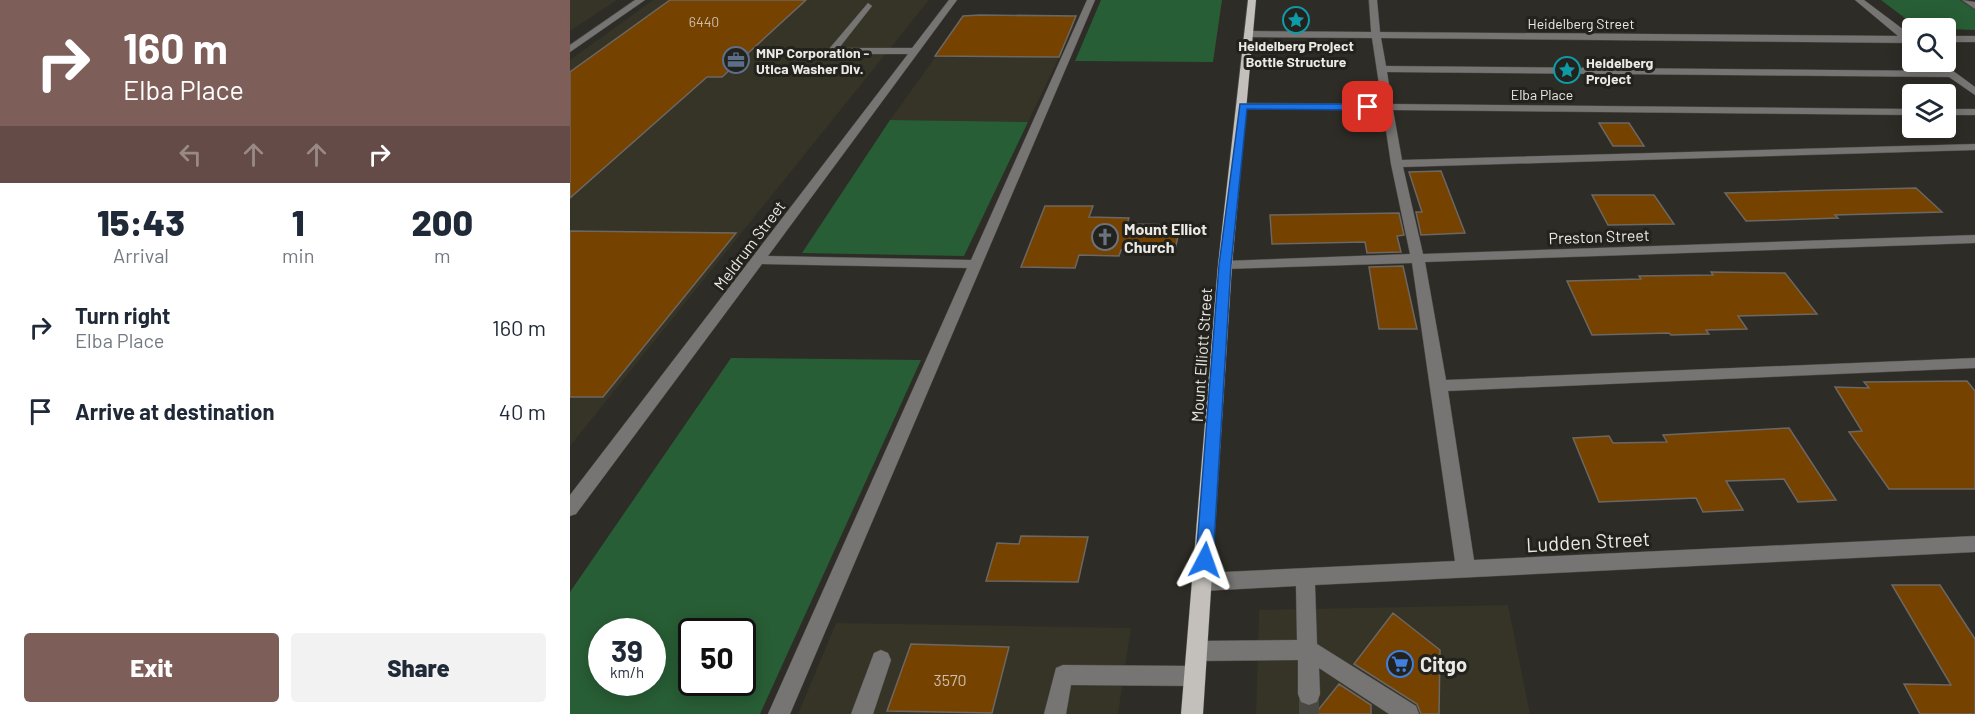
<!DOCTYPE html>
<style>
:root{--surface:#fff;--page:#f2f2f3;--text:#1f2937;--muted:#747a83;--accent:#7e5e59}
body{margin:0;font-family:Barlow,sans-serif;background:var(--page);color:var(--text);height:100vh;display:flex;flex-direction:column;font-size:22px;white-space:nowrap}
*{box-sizing:border-box;margin:0}
p{font-size:20px;color:var(--muted)}
.icon{flex:none;width:33px;height:33px;fill:none;stroke:currentColor;stroke-width:2;stroke-linecap:round;stroke-linejoin:round}
.map{position:relative;flex:1;overflow:hidden}
.panel{display:flex;flex-direction:column;background:var(--surface);width:570px}
.panel>*{flex:none}
.banner{background:#7e5e59;color:#fff;overflow:hidden}
.controls{position:absolute;left:1332px;top:18px;display:grid;gap:12px}
.controls a{display:grid;place-items:center;width:54px;height:54px;border-radius:6px;background:var(--surface);box-shadow:0 3px 15px #0003;font-size:30px}
.speed{position:absolute;left:18px;top:618px;display:flex;gap:12px;font-size:30px;font-weight:700;text-align:center}
.speed>*{display:grid;place-content:center;width:78px;height:78px;border-radius:50%;background:var(--surface);box-shadow:0 3px 15px #0003;line-height:1}
.speed small{font-size:15px;font-weight:400}
.speed .limit{border:3px solid #111;border-radius:9px;background:#fff;color:#111}
.pin{position:absolute;display:grid;place-items:center;width:51px;height:51px;color:#fff;margin:-26px;border-radius:12px;box-shadow:0 3px 9px #0006}
.me{position:absolute;width:66px;margin:-33px;rotate:4deg;stroke-linejoin:round;filter:drop-shadow(0 0 4px #0008)}
.turn{display:flex;align-items:center;gap:21px;height:126px;padding:0 24px;font-size:27px}
.turn .icon{width:78px;height:78px;stroke-width:2.5}
.turn b{display:block;font-size:42px;line-height:51px}
.lanes{display:flex;align-items:center;height:57px;padding:0 24px;background:#0003;justify-content:center;gap:30px;direction:ltr}
.lanes .off{opacity:.35}
.eta{display:flex;justify-content:space-evenly;align-items:center;height:102px;text-align:center}
.eta b{font-size:36px;font-weight:800;line-height:42px}
.button{display:flex;gap:12px;margin-top:auto;padding:12px 24px}
.button a{flex:1;height:69px;border-radius:6px;background:var(--accent);color:#fff;font-size:24px;font-weight:800;line-height:69px;text-align:center}
.button a+a{background:var(--page);color:var(--text)}
ul{padding:0;list-style:none}
li{display:flex;align-items:center;gap:18px;height:84px;padding:0 24px}
li div{flex:1}
li b{display:block;font-size:22px}
li em{font-style:normal}
main{display:flex;flex:1;min-height:0}
.map>svg:first-child{display:block}
.built{fill:#363327}
.green{fill:#285e35;fill-rule:evenodd}
.building{fill:#754200;stroke:#6c6762;stroke-width:1.5}
.lines{fill:none;stroke-linecap:round;stroke-linejoin:round}
.minor-tunnel{stroke:#494843;stroke-width:20;stroke-dasharray:20 10;stroke-linecap:butt}
.minor-casing{stroke:#4b4a45;stroke-width:1}
.major-casing{stroke:#4b4a45;stroke-width:1}
.minor{fill:#777573;fill-rule:evenodd}
.major{fill:#c3bfba;fill-rule:evenodd}
.route{fill:#1a73e8;stroke:#114b97;stroke-width:1.5}
.labels{text-anchor:middle;dominant-baseline:central;stroke-width:6;stroke-linejoin:round;paint-order:stroke}
.number-label{font-size:14px;fill:#cdbfac}
.far-street-label{font-size:14px;fill:#eae9e5;stroke:#23221c}
.far-poi-label{font-size:14px;font-weight:bold;fill:#eae9e5;stroke:#23221c;text-anchor:start}
.poi-label{font-size:16px;font-weight:bold;fill:#eae9e5;stroke:#23221c;text-anchor:start}
.street-label{font-size:16px;fill:#eae9e5;stroke:#23221c}
.near-number-label{font-size:16px;fill:#cdbfac}
.near-street-label{font-size:20px;fill:#eae9e5;stroke:#23221c}
.near-poi-label{font-size:20px;font-weight:bold;fill:#eae9e5;stroke:#23221c;text-anchor:start}
</style>
<main>
<section class="panel">
<div class="banner">
<div class="turn"><svg class="icon" aria-label="right" viewBox="0 0 24 24"><path d="M7 20v-9h11M14 6l5 5-5 5"/></svg><div><b>160 m</b>Elba Place</div></div>
<div class="lanes"><svg class="icon off" aria-label="left" viewBox="0 0 24 24"><path d="M17 20v-9H6M10 6l-5 5 5 5"/></svg><svg class="icon off" aria-label="ahead" viewBox="0 0 24 24"><path d="M12 20V5M6 11l6-6 6 6"/></svg><svg class="icon off" aria-label="ahead" viewBox="0 0 24 24"><path d="M12 20V5M6 11l6-6 6 6"/></svg><svg class="icon" aria-label="right" viewBox="0 0 24 24"><path d="M7 20v-9h11M14 6l5 5-5 5"/></svg></div>
</div>
<div class="eta">
<div><b>15:43</b><p>Arrival</p></div>
<div><b>1</b><p>min</p></div>
<div><b>200</b><p>m</p></div>
</div>
<ul>
<li><svg class="icon" aria-label="right" viewBox="0 0 24 24"><path d="M7 20v-9h11M14 6l5 5-5 5"/></svg><div><b>Turn right</b><p>Elba Place</p></div><em>160 m</em></li>
<li><svg class="icon" aria-label="arrive" viewBox="0 0 24 24"><path d="M6 21V4h12l-3 4 3 4H6"/></svg><div><b>Arrive at destination</b></div><em>40 m</em></li>
</ul>
<div class="button"><a>Exit</a><a>Share</a></div>
</section>
<div class="map">
<svg width="1405" height="714" viewBox="0 0 1405 714">
<rect width="100%" height="100%" fill="#2d2c26"/>
<path class="built" d="M 0,0 L 47,0 L 0,31 Z
M 83,0 L 359,0 L 0,446 L 0,60 Z
M 389,24 L 504,26 L 458,122 L 320,120 Z
M 938,605 L 960,714 L 686,714 L 689,610 Z
M 266,623 L 561,628 L 548,714 L 228,714 Z"/>
<path class="green" d="M 531,0 L 652,0 L 643,62 L 505,61 Z
M 1311,0 L 1390,0 L 1405,10 L 1405,30 L 1348,28 Z
M 320,120 L 458,122 L 394,256 L 232,253 Z
M 161,358 L 351,360 L 190,714 L 0,714 L 0,592 ZM 32,632 L 82,632 L 82,682 L 32,682 ZM 122,632 L 172,632 L 172,682 L 122,682 Z"/>
<path class="building" d="M 100,0 L 236,0 L 152,77 L 137,77 L 0,198 L 0,72 Z
M 410,15 L 506,16 L 489,57 L 365,56 L 393,16 Z
M 1029,123 L 1059,123 L 1074,146 L 1043,146 Z
M 871,171 L 895,233 L 851,235 L 846,212 L 852,212 L 839,172 Z
M 1346,188 L 1372,212 L 1265,215 L 1268,218 L 1176,221 L 1155,193 Z
M 1022,195 L 1084,195 L 1104,224 L 1038,225 Z
M 475,206 L 523,206 L 519,217 L 559,218 L 557,224 L 610,225 L 605,251 L 551,250 L 549,256 L 509,255 L 505,268 L 451,267 Z
M 829,213 L 834,235 L 827,236 L 831,252 L 797,253 L 795,242 L 702,244 L 700,215 Z
M 0,231 L 166,233 L 33,397 L 0,397 Z
M 833,266 L 847,329 L 809,329 L 799,267 Z
M 1141,272 L 1215,273 L 1247,314 L 1168,316 L 1177,329 L 1136,330 L 1139,334 L 1101,335 L 1099,333 L 1022,335 L 997,281 L 1071,279 L 1069,276 L 1143,275 Z
M 1397,381 L 1405,391 L 1405,489 L 1319,489 L 1279,432 L 1292,431 L 1265,387 L 1299,388 L 1294,382 Z
M 1219,428 L 1266,500 L 1228,502 L 1214,479 L 1156,481 L 1173,510 L 1133,512 L 1126,498 L 1029,502 L 1003,438 L 1039,436 L 1043,443 L 1097,442 L 1093,435 Z
M 451,536 L 518,537 L 508,582 L 416,581 L 427,543 L 449,544 Z
M 1322,585 L 1370,585 L 1405,639 L 1405,714 L 1350,714 L 1334,684 L 1381,685 Z
M 823,613 L 870,650 L 869,714 L 851,714 L 847,704 L 784,664 Z
M 341,644 L 439,647 L 422,713 L 317,711 Z
M 769,684 L 801,705 L 801,714 L 745,714 Z"/>
<g class="lines">
<path class="minor-tunnel" d="M 739,694 L 739,714"/>
<defs>
<path id="minor" d="M 65,0 L 75,0 L 0,52 L 0,45 Z
M 379,0 L 387,0 L 198,256 L 401,260 L 517,0 L 525,0 L 220,714 L 198,714 L 397,268 L 192,264 L 6,514 L 0,516 L 0,495 L 338,54 L 262,54 L 259,53 L 259,49 L 298,3 L 302,6 L 269,48 L 342,48 Z
M 799,0 L 807,0 L 810,32 L 1328,36 L 1285,0 L 1294,0 L 1342,36 L 1342,43 L 811,38 L 816,66 L 1372,71 L 1361,62 L 1371,62 L 1405,87 L 1405,95 L 1379,77 L 817,72 L 822,104 L 1342,109 L 1342,115 L 823,110 L 832,160 L 1405,144 L 1405,150 L 833,167 L 853,254 L 1405,235 L 1405,243 L 855,262 L 876,380 L 1405,358 L 1405,368 L 878,391 L 904,560 L 1405,536 L 1405,552 L 745,585 L 747,644 L 846,706 L 849,714 L 819,714 L 749,668 L 750,694 L 747,702 L 739,705 L 731,702 L 728,694 L 728,660 L 628,661 L 621,658 L 618,651 L 621,644 L 628,641 L 727,640 L 726,586 L 633,591 L 626,588 L 623,582 L 626,576 L 633,573 L 885,561 L 842,263 L 655,269 L 648,265 L 655,261 L 840,254 L 821,164 L 813,110 L 673,109 L 668,106 L 673,103 L 812,104 L 802,38 L 679,37 L 674,34 L 679,31 L 801,32 Z
M 1392,0 L 1405,2 L 1405,9 Z
M 1376,36 L 1405,36 L 1405,42 L 1376,42 Z
M 1376,109 L 1405,109 L 1405,115 L 1376,115 Z
M 311,650 L 318,653 L 321,660 L 303,714 L 281,714 L 304,653 Z
M 493,665 L 625,666 L 632,669 L 635,676 L 632,683 L 625,686 L 501,685 L 496,714 L 474,714 L 486,668 Z"/>
<path id="major" d="M 678,0 L 686,0 L 662,265 L 633,714 L 611,714 L 648,265 Z"/>
</defs>
<use href="#minor" class="minor-casing"/>
<use href="#major" class="major-casing"/>
<use href="#minor" class="minor"/>
<use href="#major" class="major"/>
</g>
<path class="route" d="M 670,104 L 798,104 L 803,107 L 798,110 L 677,109 L 661,265 L 643,560 L 641,565 L 635,567 L 629,565 L 626,560 L 649,265 Z"/>
<defs>
<symbol id="sight-ring" viewBox="-11 -11 22 22"><circle r="9.5" fill="#23221c" stroke="#0f9aa8" stroke-width="1.5"/><path d="M0-6L1.8-2.2L6-1.7L2.9 1.2L3.7 5.4L0 3.3L-3.7 5.4L-2.9 1.2L-6-1.7L-1.8-2.2Z" fill="#0f9aa8"/></symbol>
<symbol id="office-ring" viewBox="-11 -11 22 22"><circle r="9.5" fill="#23221c" stroke="#5c6f8a" stroke-width="1.5"/><path d="M-6-3h4V-5.5h4V-3h4V5H-6ZM-1-4.5V-3h2v-1.5ZM-6 0V1H6V0Z" fill="#5c6f8a"/></symbol>
<symbol id="church-ring" viewBox="-11 -11 22 22"><circle r="9.5" fill="#23221c" stroke="#6b7280" stroke-width="1.5"/><path d="M-1.2-6h2.4v3.5h3.3v2.4h-3.3V6h-2.4V-.1h-3.3v-2.4h3.3Z" fill="#6b7280"/></symbol>
<symbol id="supermarket-ring" viewBox="-11 -11 22 22"><circle r="9.5" fill="#23221c" stroke="#3f7fe0" stroke-width="1.5"/><path d="M-6-5.5h2.5l.6 2H6L4.5 2H-2.5L-4.4-4H-6ZM-1.5 3.2a1.3 1.3 0 1 0 .1 0ZM3 3.2a1.3 1.3 0 1 0 .1 0Z" fill="#3f7fe0"/></symbol>
</defs>
<g fill-rule="evenodd">
<use href="#sight-ring" x="711" y="5" width="30" height="30"/>
<use href="#office-ring" x="151" y="45" width="30" height="30"/>
<use href="#sight-ring" x="982" y="55" width="30" height="30"/>
<use href="#church-ring" x="520" y="222" width="30" height="30"/>
<use href="#supermarket-ring" x="815" y="649" width="30" height="30"/>
</g>
<g class="labels">
<g class="number-label">
<text x="134" y="21">6440</text>
</g>
<g class="far-street-label">
<text x="1011" y="23">Heidelberg Street</text>
<text x="972" y="94">Elba Place</text>
</g>
<g class="far-poi-label">
<text x="726" y="45" text-anchor="middle">Heidelberg Project<tspan x="726" dy="16">Bottle Structure</tspan></text>
<text x="186" y="52">MNP Corporation -<tspan x="186" dy="16">Utica Washer Div.</tspan></text>
<text x="1016" y="62">Heidelberg<tspan x="1016" dy="16">Project</tspan></text>
</g>
<g class="poi-label">
<text x="554" y="228">Mount Elliot<tspan x="554" dy="18">Church</tspan></text>
</g>
<g class="street-label">
<text transform="translate(1029 236) rotate(-2)">Preston Street</text>
<text transform="translate(179 245) rotate(-53)">Meldrum Street</text>
<text transform="translate(631 355) rotate(-86)">Mount Elliott Street</text>
</g>
<g class="near-number-label">
<text x="380" y="679">3570</text>
</g>
<g class="near-street-label">
<text transform="translate(1018 541) rotate(-3)">Ludden Street</text>
</g>
<g class="near-poi-label">
<text x="850" y="664">Citgo</text>
</g>
</g>
</svg>
<div class="controls">
<a><svg class="icon" aria-label="search" viewBox="0 0 24 24"><circle cx="10" cy="10" r="6"/><path d="M15 15l6 6"/></svg></a>
<a><svg class="icon" aria-label="layers" viewBox="0 0 24 24"><path d="M12 4l9 5-9 5-9-5zM3 14l9 5 9-5"/></svg></a>
</div>
<div class="speed"><div>39<small>km/h</small></div><div class="limit">50</div></div>
<div class="pin" style="left:798px;top:107px;background:#d93025"><svg class="icon" aria-label="arrive" viewBox="0 0 24 24"><path d="M6 21V4h12l-3 4 3 4H6"/></svg></div>
<svg class="me" style="left:635px;top:560px" viewBox="-20 -20 40 40"><path d="M0-17L14 15 0 8-14 15z" fill="#1a73e8" stroke="#fff" stroke-width="4"/></svg>
</div>
</main>
